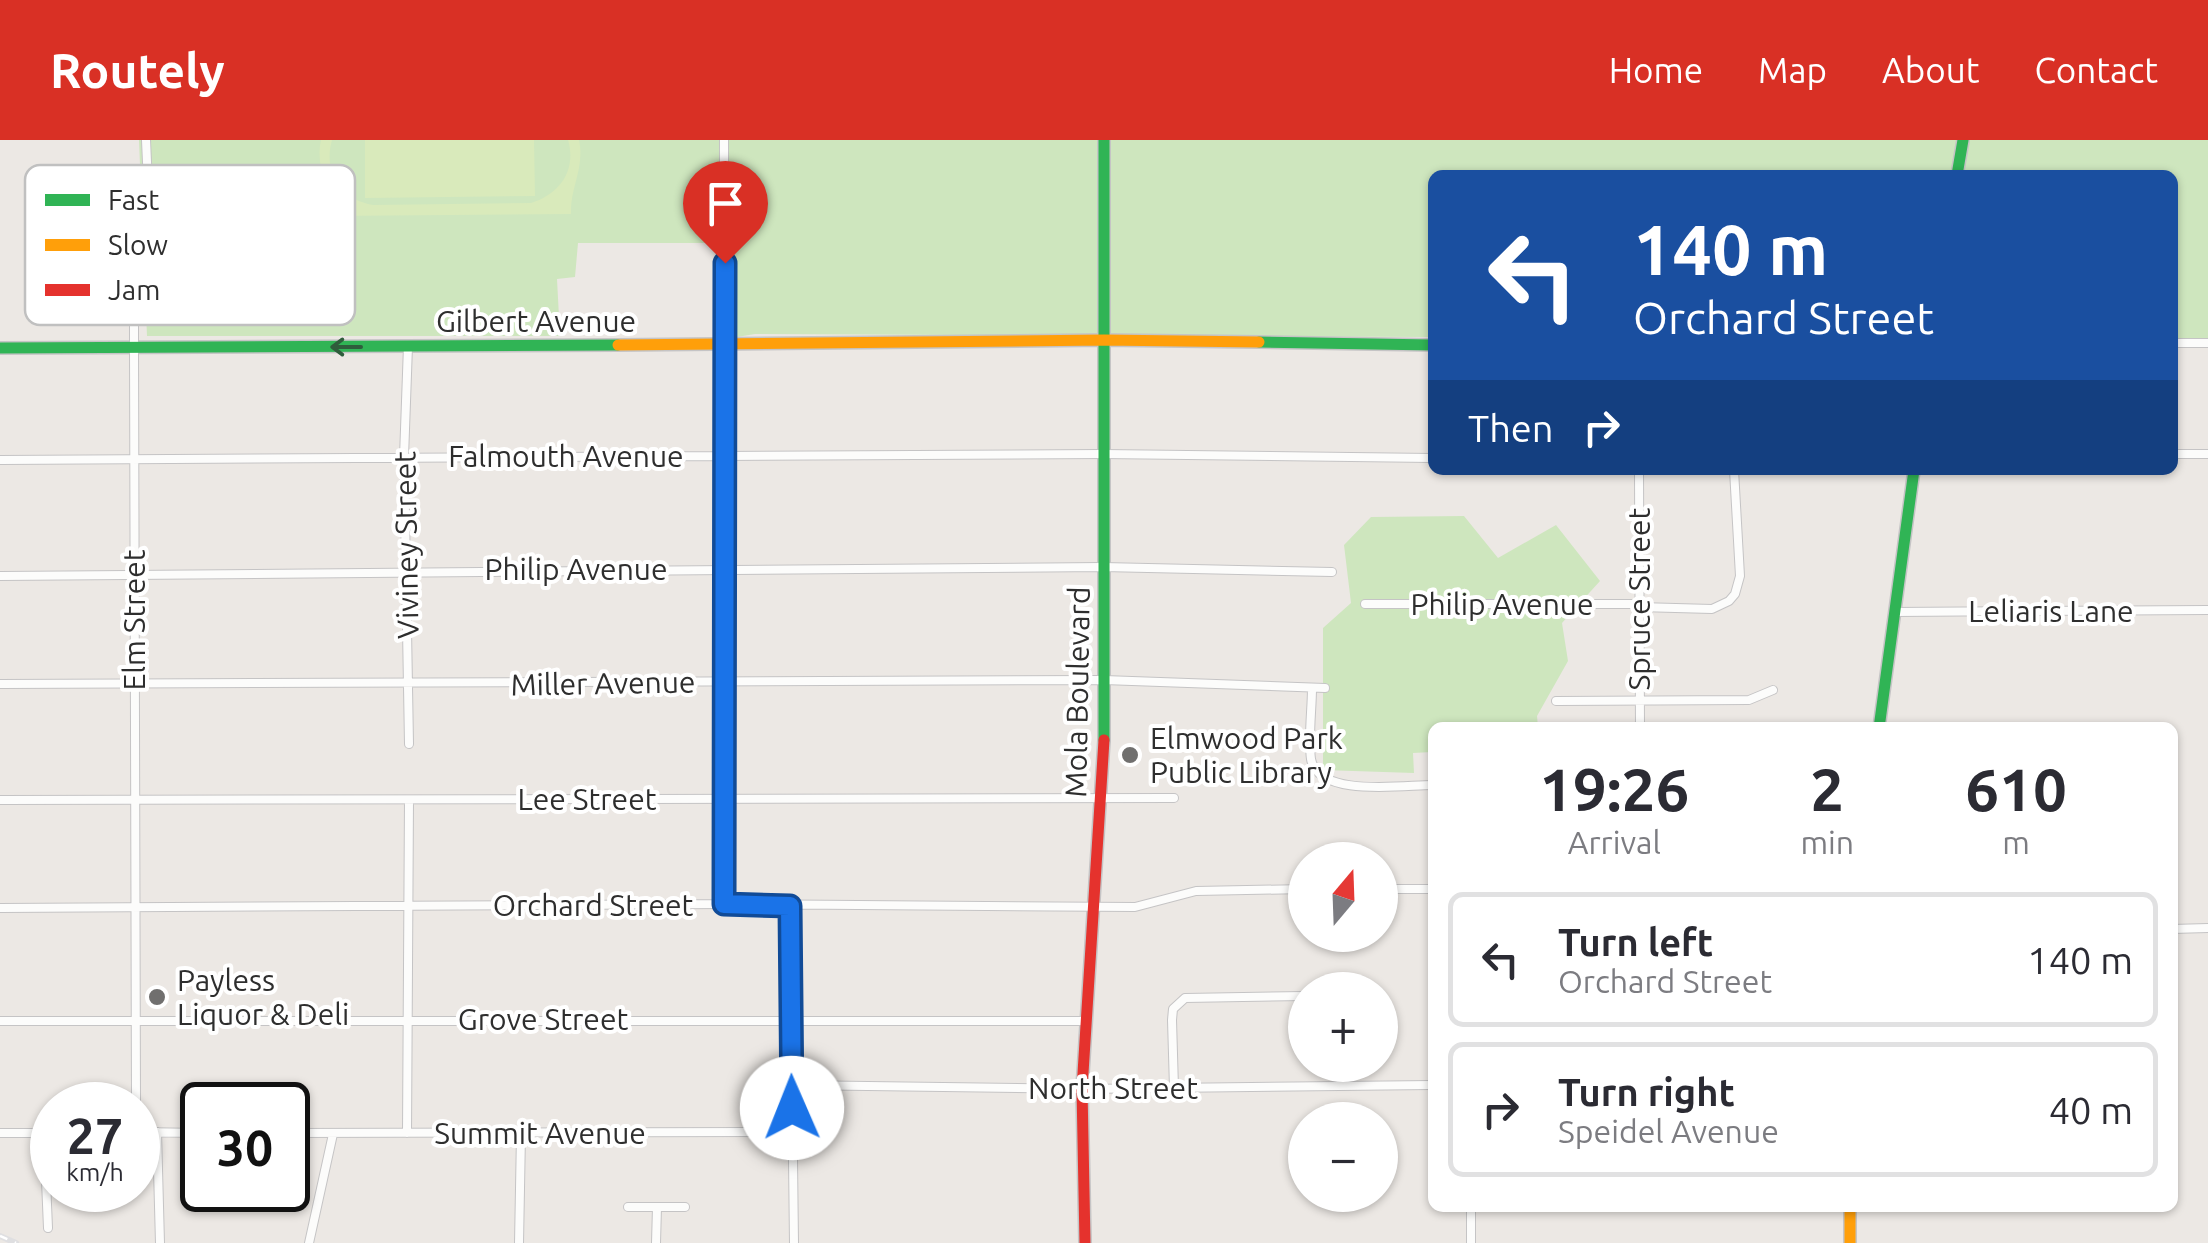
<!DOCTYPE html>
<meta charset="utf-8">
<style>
:root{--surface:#fff;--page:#f2f2f3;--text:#2b2b33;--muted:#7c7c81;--line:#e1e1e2;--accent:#d93025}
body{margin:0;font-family:Ubuntu,sans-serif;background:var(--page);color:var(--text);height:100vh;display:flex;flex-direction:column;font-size:38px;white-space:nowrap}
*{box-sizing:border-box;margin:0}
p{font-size:32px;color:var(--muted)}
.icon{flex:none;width:55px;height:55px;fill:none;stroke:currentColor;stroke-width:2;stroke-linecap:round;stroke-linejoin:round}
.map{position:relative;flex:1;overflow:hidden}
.drawer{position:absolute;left:1428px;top:582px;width:750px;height:490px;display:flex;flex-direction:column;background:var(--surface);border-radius:15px;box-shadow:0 2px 8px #0004}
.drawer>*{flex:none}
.banner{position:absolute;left:1428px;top:30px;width:750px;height:305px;border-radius:15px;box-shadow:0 2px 8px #0004;background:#1a4fa0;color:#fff;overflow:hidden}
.needle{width:65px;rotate:19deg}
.fabs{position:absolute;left:1288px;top:702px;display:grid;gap:20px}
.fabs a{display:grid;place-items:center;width:110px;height:110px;border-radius:50%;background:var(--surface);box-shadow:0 2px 8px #0004;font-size:50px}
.speed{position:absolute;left:30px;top:942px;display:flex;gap:20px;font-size:50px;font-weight:700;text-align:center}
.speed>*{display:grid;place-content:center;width:130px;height:130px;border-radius:50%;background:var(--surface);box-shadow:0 2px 8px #0004;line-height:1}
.speed small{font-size:25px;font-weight:400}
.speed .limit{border:5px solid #111;border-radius:15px;background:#fff;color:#111}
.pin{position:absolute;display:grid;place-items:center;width:85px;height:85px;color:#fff;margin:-102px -42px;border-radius:50% 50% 50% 0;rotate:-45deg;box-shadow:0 0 10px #0007}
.pin .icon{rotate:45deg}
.me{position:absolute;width:110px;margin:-55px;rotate:359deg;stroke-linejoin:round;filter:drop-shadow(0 0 8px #0008)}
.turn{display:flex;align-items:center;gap:35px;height:210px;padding:0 40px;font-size:45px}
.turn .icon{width:130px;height:130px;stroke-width:2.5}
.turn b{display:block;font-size:70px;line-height:85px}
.then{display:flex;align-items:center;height:95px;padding:0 40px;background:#0003;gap:20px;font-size:38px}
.eta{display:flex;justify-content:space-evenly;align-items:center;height:170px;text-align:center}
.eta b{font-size:60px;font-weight:600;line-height:70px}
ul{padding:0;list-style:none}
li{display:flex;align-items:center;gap:30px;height:135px;margin:0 20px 15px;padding:0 20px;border:5px solid var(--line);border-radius:15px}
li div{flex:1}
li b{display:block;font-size:38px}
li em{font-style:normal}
header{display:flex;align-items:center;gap:60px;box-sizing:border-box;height:140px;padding:0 50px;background:var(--accent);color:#fff}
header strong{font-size:48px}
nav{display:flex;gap:55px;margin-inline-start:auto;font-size:35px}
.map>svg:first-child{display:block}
.green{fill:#cee6be}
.pitch{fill:#d9eabb}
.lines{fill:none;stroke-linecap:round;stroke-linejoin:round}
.street-casing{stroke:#c5c4c5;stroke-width:10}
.fast-casing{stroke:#c5c4c5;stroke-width:14}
.slow-casing{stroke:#c5c4c5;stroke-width:14}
.jam-casing{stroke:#c5c4c5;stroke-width:14}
.street{stroke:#fcfcfb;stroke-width:8}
.fast{stroke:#30b455;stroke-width:11}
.slow{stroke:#ff9f0a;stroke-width:11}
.jam{stroke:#e5322d;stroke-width:11}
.rail-casing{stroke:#dfdfe1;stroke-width:6}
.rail{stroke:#fff;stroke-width:2.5;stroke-dasharray:8;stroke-linecap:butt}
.oneway{stroke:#2f5d3c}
.route-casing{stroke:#114b97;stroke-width:25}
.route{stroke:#1a73e8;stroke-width:18}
.poi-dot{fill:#706f6e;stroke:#fff;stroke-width:4}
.labels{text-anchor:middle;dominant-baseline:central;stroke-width:8;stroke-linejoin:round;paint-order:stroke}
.street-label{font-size:30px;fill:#2e2e2e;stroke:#fff}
.poi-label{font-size:30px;fill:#2e2e2e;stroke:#fff;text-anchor:start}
.key{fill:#fff;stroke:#c0c0c0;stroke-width:2.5}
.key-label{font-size:28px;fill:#2e2e2e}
</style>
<header>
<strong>Routely</strong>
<nav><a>Home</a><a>Map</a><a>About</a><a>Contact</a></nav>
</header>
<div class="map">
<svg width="2208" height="1103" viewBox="0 0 2208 1103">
<rect width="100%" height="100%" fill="#ece8e4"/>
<path class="green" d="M 139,0 L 2208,0 L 2208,200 L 2173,200 L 2172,35 L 1432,35 L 1432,197 L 755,194 L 737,197 L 724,205 L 723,103 L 578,103 L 575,137 L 557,139 L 560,196 L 147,196 Z
M 1464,376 L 1498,418 L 1556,385 L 1600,441 L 1562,483 L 1568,521 L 1537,576 L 1538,587 L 1432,588 L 1432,612 L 1413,613 L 1414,633 L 1323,630 L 1323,488 L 1351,463 L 1344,405 L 1371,377 Z"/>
<path class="pitch" d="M 321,0 L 332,0 C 323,32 340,59 373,65 L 531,63 C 559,54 577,31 568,0 L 579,0 C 585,28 570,47 571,74 L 330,76 C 330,48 315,28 321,0 Z
M 365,0 L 534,0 L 535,56 L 365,58 Z"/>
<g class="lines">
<defs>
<path id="street" d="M 724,0 L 725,764
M 2172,203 L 2208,203
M 408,206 L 404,317 L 409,604
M 2172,314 L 2208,314
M 0,320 L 1103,314 L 1432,318
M 1639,330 L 1640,588
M 0,436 L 1103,427 L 1332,432
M 1365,464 L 1639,464
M 1639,467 L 1712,469 L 1729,461 L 1735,454 L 1740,436 L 1734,330
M 1894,472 L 2208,470
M 0,544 L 1104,540 L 1325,548
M 1312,548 C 1312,570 1308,597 1311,619 C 1318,658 1403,645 1432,645
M 1556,561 L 1749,560 L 1773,550
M 0,660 L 1174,658
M 1380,749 L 1432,749
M 790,766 L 794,1103
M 0,768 L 725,764 L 1135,767 L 1196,751 L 1305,749
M 2172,789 L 2208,788
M 1339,850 L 1349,845
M 0,881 L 1086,881
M 793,945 L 1082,949 L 1432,945
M 1174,948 L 1172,880 L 1173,869 L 1185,858 L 1305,856
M 136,965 L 134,207 L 134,178 L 141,159 L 140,53 L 148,44 L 146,0
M 138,992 L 202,993
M 157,992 L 160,1103
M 0,993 L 52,993
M 44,993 L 48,1088
M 288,993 L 792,992
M 407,993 L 409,660
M 628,1067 L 685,1067
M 1471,1068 L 1471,1103
M 309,1103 L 333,994
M 519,1103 L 521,994
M 656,1103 L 657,1067"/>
<path id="fast" d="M 1957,35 L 1963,0
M 1259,202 L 1432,205
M 0,208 L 618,205
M 1879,588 L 1914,330
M 1104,600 L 1104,0"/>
<path id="slow" d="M 618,205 L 1104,200 L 1259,202
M 1850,1068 L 1850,1103"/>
<path id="jam" d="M 1085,1103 L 1082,949 L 1104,600"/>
</defs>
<use href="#street" class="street-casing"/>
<use href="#fast" class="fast-casing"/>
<use href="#slow" class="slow-casing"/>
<use href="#jam" class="jam-casing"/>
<use href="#street" class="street"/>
<use href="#fast" class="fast"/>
<use href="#slow" class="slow"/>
<use href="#jam" class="jam"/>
<defs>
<path id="rail" d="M 0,1096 L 16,1103"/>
</defs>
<use href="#rail" class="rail-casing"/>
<use href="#rail" class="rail"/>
</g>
<defs><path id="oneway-shaft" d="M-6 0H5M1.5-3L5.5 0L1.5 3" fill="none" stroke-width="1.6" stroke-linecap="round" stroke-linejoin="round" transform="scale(2.5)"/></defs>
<use class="oneway" href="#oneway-shaft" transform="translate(346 207) rotate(180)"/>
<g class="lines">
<defs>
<path id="route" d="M 725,123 L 724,764 L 790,766 L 792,968"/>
</defs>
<use href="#route" class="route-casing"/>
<use href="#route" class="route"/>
</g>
<g class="poi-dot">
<circle cx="1130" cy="615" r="10"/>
<circle cx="157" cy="857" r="10"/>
</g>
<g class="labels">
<g class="street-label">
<text x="536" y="181">Gilbert Avenue</text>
<text x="566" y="316">Falmouth Avenue</text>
<text transform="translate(406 405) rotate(-91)">Viviney Street</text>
<text x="576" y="429">Philip Avenue</text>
<text transform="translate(1639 459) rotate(-90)">Spruce Street</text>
<text x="1502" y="464">Philip Avenue</text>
<text x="2051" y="471">Leliaris Lane</text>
<text transform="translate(134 480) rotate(-90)">Elm Street</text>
<text transform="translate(603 543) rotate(-1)">Miller Avenue</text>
<text transform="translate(1077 552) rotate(-89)">Mola Boulevard</text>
<text x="587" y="659">Lee Street</text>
<text x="593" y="765">Orchard Street</text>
<text x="543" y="879">Grove Street</text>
<text x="1113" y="948">North Street</text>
<text x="540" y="993">Summit Avenue</text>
</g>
<g class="poi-label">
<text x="1150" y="598">Elmwood Park<tspan x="1150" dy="34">Public Library</tspan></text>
<text x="177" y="840">Payless<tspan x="177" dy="34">Liquor &amp; Deli</tspan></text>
</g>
</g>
<rect x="25" y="25" width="330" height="160" rx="15" class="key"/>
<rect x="45" y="54" width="45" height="12" fill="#30b455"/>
<rect x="45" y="99" width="45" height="12" fill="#ff9f0a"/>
<rect x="45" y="144" width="45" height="12" fill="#e5322d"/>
<g class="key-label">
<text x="108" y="70">Fast</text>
<text x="108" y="115">Slow</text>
<text x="108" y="160">Jam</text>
</g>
</svg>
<div class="fabs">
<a><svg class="needle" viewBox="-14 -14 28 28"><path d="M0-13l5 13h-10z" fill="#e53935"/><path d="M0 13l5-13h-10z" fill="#7c7c81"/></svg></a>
<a>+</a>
<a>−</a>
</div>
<div class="speed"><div>27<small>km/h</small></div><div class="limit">30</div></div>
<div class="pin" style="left:725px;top:123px;background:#d93025"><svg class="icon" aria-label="arrive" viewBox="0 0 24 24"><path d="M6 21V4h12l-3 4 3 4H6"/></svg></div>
<svg class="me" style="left:792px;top:968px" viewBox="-20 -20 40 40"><circle r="19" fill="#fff"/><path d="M0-13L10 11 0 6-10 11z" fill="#1a73e8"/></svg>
<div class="banner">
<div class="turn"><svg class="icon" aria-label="left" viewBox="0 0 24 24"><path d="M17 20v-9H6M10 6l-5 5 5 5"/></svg><div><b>140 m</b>Orchard Street</div></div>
<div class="then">Then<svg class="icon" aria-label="right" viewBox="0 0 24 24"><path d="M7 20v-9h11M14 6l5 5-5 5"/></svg></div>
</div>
<section class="drawer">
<div class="eta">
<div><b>19:26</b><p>Arrival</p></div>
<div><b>2</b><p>min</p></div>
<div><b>610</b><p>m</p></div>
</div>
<ul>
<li><svg class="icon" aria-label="left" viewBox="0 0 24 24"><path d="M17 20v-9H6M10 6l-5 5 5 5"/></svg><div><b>Turn left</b><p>Orchard Street</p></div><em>140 m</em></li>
<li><svg class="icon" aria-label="right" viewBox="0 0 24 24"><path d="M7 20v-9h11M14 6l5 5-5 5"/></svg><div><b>Turn right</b><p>Speidel Avenue</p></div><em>40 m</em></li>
</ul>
</section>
</div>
